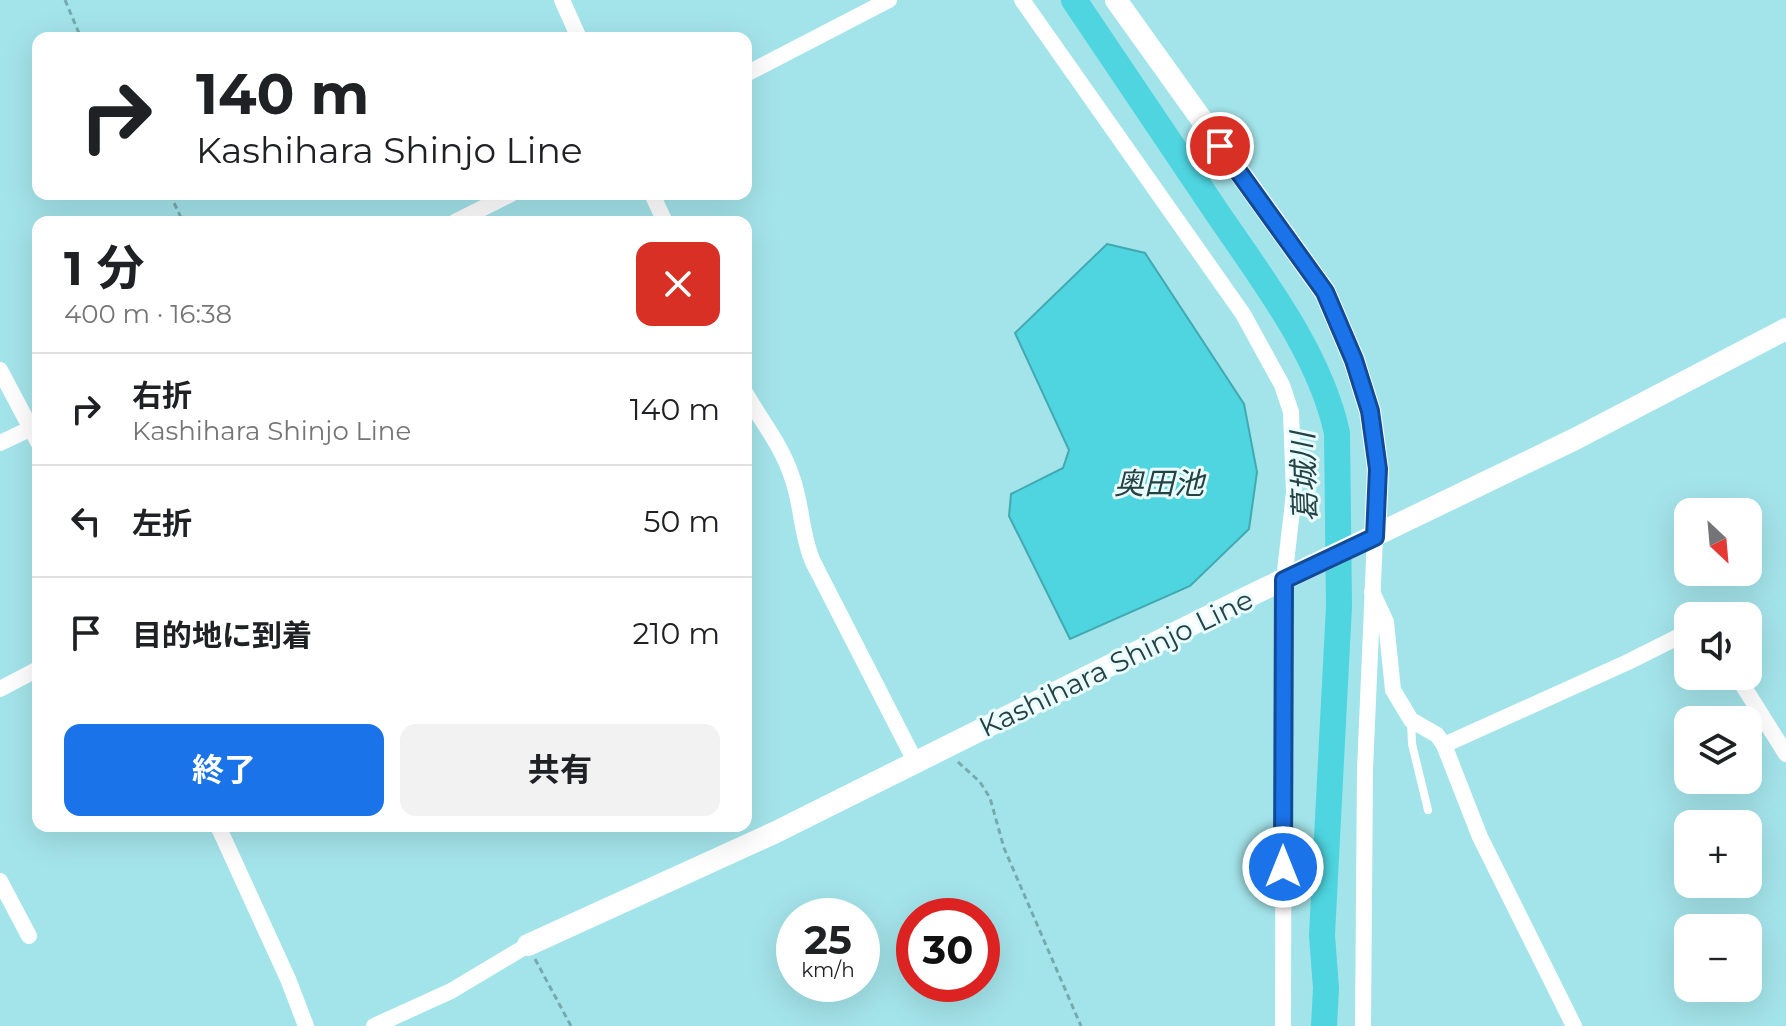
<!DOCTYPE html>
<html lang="ja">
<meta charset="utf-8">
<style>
:root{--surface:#fff;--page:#f2f2f2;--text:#202124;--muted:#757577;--line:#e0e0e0;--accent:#1a73e8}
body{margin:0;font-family:Montserrat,"Noto Sans JP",sans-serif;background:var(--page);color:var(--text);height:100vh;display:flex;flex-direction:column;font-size:30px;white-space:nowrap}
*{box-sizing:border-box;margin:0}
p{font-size:26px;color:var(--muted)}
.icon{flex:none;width:44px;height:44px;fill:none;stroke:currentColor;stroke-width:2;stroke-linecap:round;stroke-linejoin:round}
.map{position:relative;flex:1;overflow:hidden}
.side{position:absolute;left:32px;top:216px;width:720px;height:616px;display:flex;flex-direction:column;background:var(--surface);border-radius:16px;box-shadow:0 8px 32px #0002}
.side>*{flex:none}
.hud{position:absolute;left:32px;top:32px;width:720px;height:168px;border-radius:16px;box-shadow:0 8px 32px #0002;background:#fff;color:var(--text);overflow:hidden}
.needle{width:52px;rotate:154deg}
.controls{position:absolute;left:1674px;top:498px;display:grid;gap:16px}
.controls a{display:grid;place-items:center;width:88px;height:88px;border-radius:16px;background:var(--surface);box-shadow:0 8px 32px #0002;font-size:40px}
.speed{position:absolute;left:776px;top:898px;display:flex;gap:16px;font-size:40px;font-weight:700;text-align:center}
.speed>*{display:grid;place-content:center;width:104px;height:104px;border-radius:50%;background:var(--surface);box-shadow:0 8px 32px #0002;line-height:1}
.speed small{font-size:20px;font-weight:400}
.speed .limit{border:12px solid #d22;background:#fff;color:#111}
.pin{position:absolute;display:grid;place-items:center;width:68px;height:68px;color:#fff;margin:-34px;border:4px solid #fff;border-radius:50%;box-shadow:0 2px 8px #0007}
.me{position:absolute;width:88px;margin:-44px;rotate:0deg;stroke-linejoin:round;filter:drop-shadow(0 0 6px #0008)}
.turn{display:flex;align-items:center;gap:28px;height:168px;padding:0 32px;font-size:36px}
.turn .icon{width:104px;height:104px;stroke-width:2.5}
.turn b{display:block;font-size:56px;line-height:68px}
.round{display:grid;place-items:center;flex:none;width:84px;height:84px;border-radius:16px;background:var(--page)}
.summary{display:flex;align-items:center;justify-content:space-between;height:136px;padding:0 32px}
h1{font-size:48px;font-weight:700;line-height:60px}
.button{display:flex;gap:16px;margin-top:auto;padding:16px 32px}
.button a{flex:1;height:92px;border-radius:16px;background:var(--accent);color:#fff;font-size:32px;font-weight:700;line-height:92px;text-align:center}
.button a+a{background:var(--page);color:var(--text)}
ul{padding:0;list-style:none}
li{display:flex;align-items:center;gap:24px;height:112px;padding:0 32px;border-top:2px solid var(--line)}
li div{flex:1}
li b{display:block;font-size:30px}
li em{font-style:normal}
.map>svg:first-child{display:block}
.water{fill:#4ed5e0;stroke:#42a9b1;stroke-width:2}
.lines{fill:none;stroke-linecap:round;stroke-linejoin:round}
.river{stroke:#4ed5e0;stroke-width:26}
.path{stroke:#76aaae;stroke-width:3;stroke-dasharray:6 4;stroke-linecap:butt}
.lane{stroke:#fff;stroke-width:8}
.street{stroke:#fff;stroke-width:16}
.secondary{stroke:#fff;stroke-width:22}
.route-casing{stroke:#114b97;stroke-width:20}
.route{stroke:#1a73e8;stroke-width:14}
.labels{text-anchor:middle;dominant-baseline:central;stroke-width:6;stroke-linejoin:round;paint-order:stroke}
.street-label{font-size:28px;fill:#264143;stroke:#e9fcfe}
.water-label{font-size:30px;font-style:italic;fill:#244143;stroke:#e9fcfe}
</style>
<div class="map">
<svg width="1786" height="1026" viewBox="0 0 1786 1026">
<rect width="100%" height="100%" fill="#a3e4ea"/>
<path class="water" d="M 1107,244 L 1145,253 L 1244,404 L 1257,472 L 1249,529 L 1190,586 L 1070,639 L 1009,516 L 1011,494 L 1063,468 L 1069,450 L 1015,333 Z"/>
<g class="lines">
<path class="river" d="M 1074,0 C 1122,71 1170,143 1218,214 C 1263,280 1320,354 1337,433 L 1339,606 L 1322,935 L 1326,988 L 1324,1026"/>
<path class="path" d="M 65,0 L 81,38
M 170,194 L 183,222
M 958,762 L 980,782 L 990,798 L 1004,848 L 1081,1026
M 535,959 L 571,1026"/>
<path class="lane" d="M 1411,721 L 1412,744 L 1428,810"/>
<path class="street" d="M 562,0 L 579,38
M 1022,0 L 1243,314 L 1282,385 L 1291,412 L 1294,493 L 1284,580 L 1283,1026
M 746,74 L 889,0
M 652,194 L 665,222
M 455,222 L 511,194
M 0,370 L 38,442
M 746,394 C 762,422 782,446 792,477 C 802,504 801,535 813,562 L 916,763
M 0,443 L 38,425
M 1372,592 L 1386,622 L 1393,690 L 1411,720 L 1437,735 L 1444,745 L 1480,837 L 1574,1026
M 1737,676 L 1786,754
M 0,689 L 38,669
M 1444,745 L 1628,662 L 1688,632
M 218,826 L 288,979 L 306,1026
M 0,881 L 29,936
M 374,1026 L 451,991 L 528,945
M 1363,1026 L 1365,770 L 1375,537"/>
<path class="secondary" d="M 1116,0 L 1325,292 L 1354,360 L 1370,411 L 1378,469 L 1375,537
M 528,945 L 776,832 L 1237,602 L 1575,439 L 1786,329"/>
</g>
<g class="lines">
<defs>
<path id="route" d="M 1220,146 L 1325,292 L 1354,360 L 1370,411 L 1378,469 L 1375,537 L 1284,580 L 1283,867"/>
</defs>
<use href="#route" class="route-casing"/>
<use href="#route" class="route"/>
</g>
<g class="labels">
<g class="street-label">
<text transform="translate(1116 663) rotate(-26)">Kashihara Shinjo Line</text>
</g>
<g class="water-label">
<text transform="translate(1304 477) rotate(-92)">葛城川</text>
<text x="1159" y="483">奥田池</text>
</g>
</g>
</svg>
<div class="controls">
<a><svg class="needle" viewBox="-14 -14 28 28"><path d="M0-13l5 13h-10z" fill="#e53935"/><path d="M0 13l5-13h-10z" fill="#757577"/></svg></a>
<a><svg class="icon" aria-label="sound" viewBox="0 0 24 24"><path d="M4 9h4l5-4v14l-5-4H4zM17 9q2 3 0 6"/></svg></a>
<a><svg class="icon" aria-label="layers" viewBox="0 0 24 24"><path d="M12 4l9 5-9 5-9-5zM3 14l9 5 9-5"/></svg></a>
<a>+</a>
<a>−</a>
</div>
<div class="speed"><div>25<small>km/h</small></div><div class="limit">30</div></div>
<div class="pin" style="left:1220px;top:146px;background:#d93025"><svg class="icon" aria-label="arrive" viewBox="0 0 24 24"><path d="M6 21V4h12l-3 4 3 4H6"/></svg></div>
<svg class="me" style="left:1283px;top:867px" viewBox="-20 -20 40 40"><circle r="17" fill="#1a73e8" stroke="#fff" stroke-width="3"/><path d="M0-11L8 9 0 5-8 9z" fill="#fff"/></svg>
<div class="hud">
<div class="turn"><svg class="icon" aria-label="right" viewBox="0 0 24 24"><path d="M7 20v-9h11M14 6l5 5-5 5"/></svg><div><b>140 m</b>Kashihara Shinjo Line</div></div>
</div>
<section class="side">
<div class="summary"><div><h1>1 分</h1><p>400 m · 16:38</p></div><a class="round" style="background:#d93025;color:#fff"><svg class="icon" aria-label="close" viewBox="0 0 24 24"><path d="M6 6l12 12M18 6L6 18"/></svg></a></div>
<ul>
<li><svg class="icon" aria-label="right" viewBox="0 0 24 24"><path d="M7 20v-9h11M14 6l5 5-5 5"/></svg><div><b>右折</b><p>Kashihara Shinjo Line</p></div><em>140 m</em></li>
<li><svg class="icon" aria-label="left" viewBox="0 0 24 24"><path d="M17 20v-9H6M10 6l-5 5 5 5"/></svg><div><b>左折</b></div><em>50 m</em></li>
<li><svg class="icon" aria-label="arrive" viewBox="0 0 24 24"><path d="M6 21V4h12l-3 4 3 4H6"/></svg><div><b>目的地に到着</b></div><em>210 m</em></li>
</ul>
<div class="button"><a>終了</a><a>共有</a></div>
</section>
</div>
